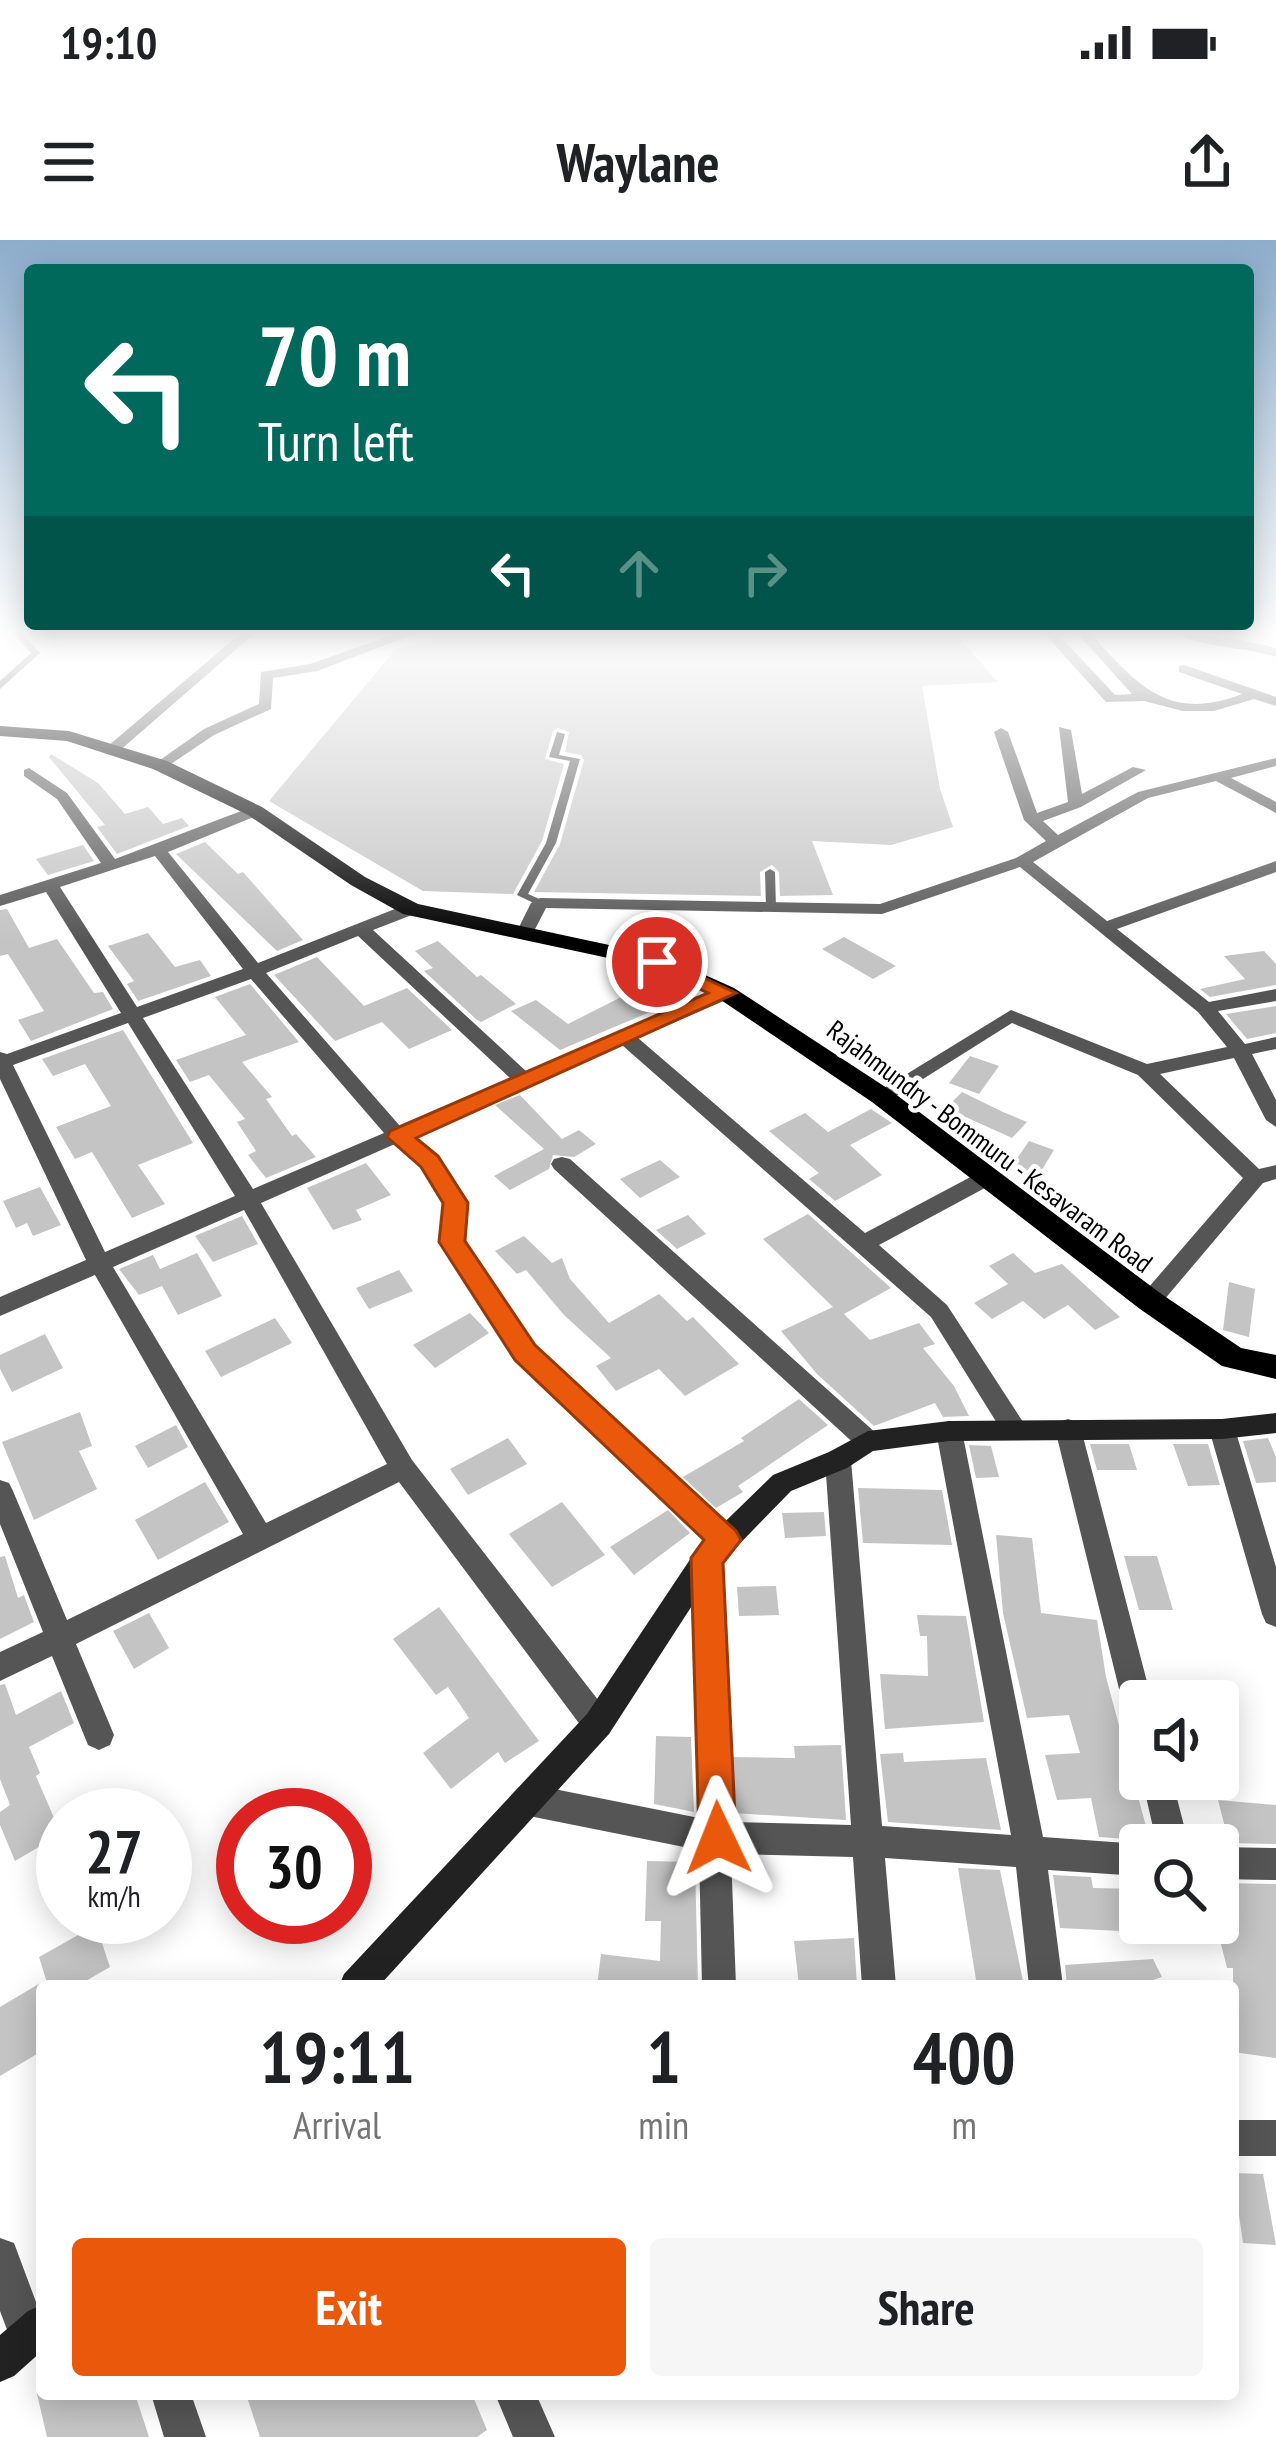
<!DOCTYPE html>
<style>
:root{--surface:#fff;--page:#f6f6f6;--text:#202124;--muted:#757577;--accent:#ea580c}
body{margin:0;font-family:"PT Sans Narrow",sans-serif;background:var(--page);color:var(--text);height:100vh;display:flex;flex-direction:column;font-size:45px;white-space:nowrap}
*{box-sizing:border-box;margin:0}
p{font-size:39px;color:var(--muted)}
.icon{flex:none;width:66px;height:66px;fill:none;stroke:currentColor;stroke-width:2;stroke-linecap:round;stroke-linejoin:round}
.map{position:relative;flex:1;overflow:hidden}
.details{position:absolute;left:36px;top:1740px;width:1203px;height:420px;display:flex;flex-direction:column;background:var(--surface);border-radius:12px;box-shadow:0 6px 30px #0003}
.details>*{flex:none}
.top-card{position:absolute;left:24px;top:24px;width:1230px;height:366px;border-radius:12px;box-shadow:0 6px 30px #0003;background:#00695c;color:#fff;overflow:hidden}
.controls{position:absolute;left:1119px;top:1440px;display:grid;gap:24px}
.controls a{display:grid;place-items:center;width:120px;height:120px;border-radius:12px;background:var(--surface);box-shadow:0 6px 30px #0003;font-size:60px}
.speed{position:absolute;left:36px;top:1548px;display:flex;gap:24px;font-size:60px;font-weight:700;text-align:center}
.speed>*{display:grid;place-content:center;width:156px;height:156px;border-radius:50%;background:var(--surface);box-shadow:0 6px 30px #0003;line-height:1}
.speed small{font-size:30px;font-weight:400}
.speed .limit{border:18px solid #d22;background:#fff;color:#111}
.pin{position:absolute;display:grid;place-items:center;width:102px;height:102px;color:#fff;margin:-51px;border:6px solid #fff;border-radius:50%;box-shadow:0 3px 12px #0007}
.me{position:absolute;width:132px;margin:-66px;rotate:358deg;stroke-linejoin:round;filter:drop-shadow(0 0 9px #0008)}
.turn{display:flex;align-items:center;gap:42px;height:252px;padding:0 36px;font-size:54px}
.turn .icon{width:156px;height:156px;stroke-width:2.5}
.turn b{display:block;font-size:84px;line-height:102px}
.lanes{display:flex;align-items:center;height:114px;padding:0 36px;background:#0003;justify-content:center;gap:60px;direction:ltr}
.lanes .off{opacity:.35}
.eta{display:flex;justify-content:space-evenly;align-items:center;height:204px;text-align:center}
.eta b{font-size:72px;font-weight:600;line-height:84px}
.cta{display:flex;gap:24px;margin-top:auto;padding:24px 36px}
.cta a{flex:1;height:138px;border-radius:12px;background:var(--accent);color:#fff;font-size:48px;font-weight:600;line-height:138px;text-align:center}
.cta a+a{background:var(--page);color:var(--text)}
.status{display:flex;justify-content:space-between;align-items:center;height:84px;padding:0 60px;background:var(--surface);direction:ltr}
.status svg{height:33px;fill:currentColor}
header{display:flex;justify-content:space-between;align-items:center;height:156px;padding:0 36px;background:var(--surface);font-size:54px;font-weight:600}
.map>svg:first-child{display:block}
.building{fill:#c4c4c4}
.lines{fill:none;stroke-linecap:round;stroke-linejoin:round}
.service{fill:#555;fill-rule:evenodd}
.minor{fill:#555;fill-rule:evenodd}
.secondary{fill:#222;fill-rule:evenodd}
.primary{fill:#000;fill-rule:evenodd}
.route{fill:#ea580c;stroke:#983908;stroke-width:3}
.labels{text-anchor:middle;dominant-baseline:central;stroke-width:9;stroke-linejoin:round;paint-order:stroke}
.far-street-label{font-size:27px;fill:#000;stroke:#fff}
</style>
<div class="status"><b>19:10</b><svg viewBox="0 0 49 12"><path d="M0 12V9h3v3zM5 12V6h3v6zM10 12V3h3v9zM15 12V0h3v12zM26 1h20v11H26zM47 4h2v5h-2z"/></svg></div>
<header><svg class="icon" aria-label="menu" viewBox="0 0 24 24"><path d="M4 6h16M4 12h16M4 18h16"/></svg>Waylane<svg class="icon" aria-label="share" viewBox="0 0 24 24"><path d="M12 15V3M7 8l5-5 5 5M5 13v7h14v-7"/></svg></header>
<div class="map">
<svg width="1276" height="2197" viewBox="0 0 1276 2197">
<rect width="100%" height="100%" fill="#fff"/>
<path class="building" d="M 451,393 L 955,393 L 998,442 L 922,446 L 940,549 L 953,587 L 891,605 L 812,601 L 833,655 L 780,656 L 779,632 L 772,625 L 760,632 L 761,656 L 534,652 L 560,604 L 584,520 L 581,515 L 565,512 L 569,492 L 558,488 L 553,491 L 545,519 L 564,524 L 542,601 L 513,654 L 423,651 L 269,561 L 395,410 Z
M 51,514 L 98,543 L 125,574 L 148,567 L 163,584 L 182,578 L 189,586 L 117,614 L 97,587 L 105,585 L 49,517 Z
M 205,602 L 238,634 L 243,632 L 303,700 L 277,711 L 176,614 Z
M 83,605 L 94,621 L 48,635 L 36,619 Z
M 7,669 L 29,708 L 57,699 L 94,753 L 103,752 L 113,769 L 31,801 L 18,780 L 44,771 L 8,714 L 0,716 L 0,670 Z
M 148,693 L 175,727 L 200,720 L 211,736 L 138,761 L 127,744 L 134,741 L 108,706 Z
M 844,697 L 896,726 L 873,739 L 822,709 Z
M 438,701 L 477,737 L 481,735 L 516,764 L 481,782 L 477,780 L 424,731 L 433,728 L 415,711 Z
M 1264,711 L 1276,724 L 1276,745 L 1210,757 L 1200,749 L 1245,739 L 1224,716 Z
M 317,717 L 364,766 L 407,748 L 452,790 L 409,809 L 382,782 L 335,801 L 274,735 Z
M 651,742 L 676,761 L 560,810 L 511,771 L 536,760 L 568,784 Z
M 250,744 L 299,802 L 242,822 L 272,857 L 266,859 L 292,896 L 296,894 L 316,917 L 266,938 L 248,915 L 256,911 L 237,882 L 245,879 L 209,835 L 190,842 L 176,820 L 246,795 L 215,757 Z
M 1276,766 L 1276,793 L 1247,799 L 1226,774 Z
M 123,790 L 193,903 L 138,925 L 165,964 L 132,978 L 92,912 L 75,919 L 56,887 L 111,866 L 85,824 L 53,836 L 42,819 Z
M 970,816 L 999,826 L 979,854 L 949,843 Z
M 962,852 L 1003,872 L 1027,882 L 1012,898 L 946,868 Z
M 520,855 L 562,899 L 579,890 L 596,904 L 574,917 L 553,915 L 549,929 L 510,950 L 494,936 L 544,909 L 495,865 Z
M 871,869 L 892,883 L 850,905 L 882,935 L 835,961 L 809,939 L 819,933 L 769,891 L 805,873 L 828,892 Z
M 1029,901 L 1054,910 L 1038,936 L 1012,926 Z
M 660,920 L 680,937 L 640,958 L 620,939 Z
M 366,923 L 391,955 L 356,970 L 362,980 L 333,990 L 307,948 Z
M 40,947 L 61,985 L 33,996 L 27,983 L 16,988 L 3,961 Z
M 808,974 L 891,1048 L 844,1074 L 870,1100 L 919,1083 L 935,1104 L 923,1108 L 954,1146 L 969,1176 L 943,1177 L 935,1163 L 874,1186 L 817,1134 L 781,1091 L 833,1067 L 763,999 Z
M 688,975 L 706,994 L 677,1009 L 656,990 Z
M 242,976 L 258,1004 L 213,1022 L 195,996 Z
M 524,996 L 552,1023 L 562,1018 L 570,1039 L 609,1083 L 659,1054 L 687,1081 L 693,1077 L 739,1124 L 685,1156 L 659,1129 L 616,1151 L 596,1126 L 611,1118 L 564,1075 L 526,1030 L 517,1034 L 495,1011 Z
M 197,1013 L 222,1056 L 178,1075 L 162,1046 L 139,1055 L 119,1029 L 153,1015 L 160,1029 Z
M 1013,1013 L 1035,1033 L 1062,1024 L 1120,1077 L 1095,1090 L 1068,1065 L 1044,1079 L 1023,1061 L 992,1079 L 974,1063 L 1008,1044 L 989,1026 Z
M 399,1030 L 413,1051 L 369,1069 L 356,1048 Z
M 1229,1042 L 1255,1049 L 1249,1097 L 1223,1090 Z
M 470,1073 L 489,1093 L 435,1128 L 413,1105 Z
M 275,1078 L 292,1103 L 221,1137 L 205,1111 Z
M 45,1094 L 63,1128 L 12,1152 L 0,1129 L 0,1115 Z
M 799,1159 L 828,1185 L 738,1246 L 743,1252 L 716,1268 L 683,1237 L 744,1201 L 741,1198 Z
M 80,1172 L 92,1206 L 79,1211 L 97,1249 L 34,1280 L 2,1202 Z
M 176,1185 L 188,1207 L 148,1228 L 135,1206 Z
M 508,1198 L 527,1224 L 468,1255 L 450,1229 Z
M 1268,1198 L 1276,1217 L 1276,1242 L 1256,1243 L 1243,1201 Z
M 1090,1204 L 1129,1204 L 1137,1230 L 1097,1230 Z
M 1173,1204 L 1208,1204 L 1220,1245 L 1188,1246 Z
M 969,1205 L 991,1206 L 999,1237 L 976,1238 Z
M 205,1242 L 229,1282 L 158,1320 L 135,1280 Z
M 858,1248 L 942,1250 L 952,1305 L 863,1303 Z
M 562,1262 L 605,1315 L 552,1347 L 509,1294 Z
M 668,1270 L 690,1293 L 634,1335 L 610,1307 Z
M 824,1272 L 826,1296 L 785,1298 L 782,1273 Z
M 996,1295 L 1032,1298 L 1041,1373 L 1097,1380 L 1106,1437 L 1151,1605 L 1140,1600 L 1099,1597 L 1091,1558 L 1057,1560 L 1045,1515 L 1080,1513 L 1069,1475 L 1027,1478 L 1003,1373 Z
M 5,1316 L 18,1358 L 24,1355 L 34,1382 L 0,1399 L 0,1317 Z
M 1124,1316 L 1157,1316 L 1173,1370 L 1139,1370 Z
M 776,1346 L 779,1375 L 739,1376 L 737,1347 Z
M 439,1367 L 539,1501 L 505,1523 L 498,1512 L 451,1549 L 423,1513 L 469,1478 L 448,1447 L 436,1455 L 393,1399 Z
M 149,1373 L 169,1408 L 134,1429 L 113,1391 Z
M 917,1375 L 966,1376 L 984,1482 L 885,1489 L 880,1434 L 928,1436 L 927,1396 L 920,1396 Z
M 5,1444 L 16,1475 L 61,1451 L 74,1483 L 29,1507 L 40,1533 L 36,1536 L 61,1594 L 15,1621 L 0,1585 L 0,1572 L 10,1565 L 0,1539 L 0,1445 Z
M 656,1496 L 691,1497 L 694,1572 L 654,1564 Z
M 841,1505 L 846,1580 L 734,1573 L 732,1517 L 795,1518 L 794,1506 Z
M 903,1513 L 904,1522 L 986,1518 L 1001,1590 L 888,1582 L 880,1514 Z
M 1218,1560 L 1276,1565 L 1276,1604 L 1229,1603 Z
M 647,1621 L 695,1622 L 698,1746 L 597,1746 L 601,1714 L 660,1721 L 661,1681 L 645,1681 Z
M 958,1628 L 1000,1630 L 1024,1746 L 977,1746 Z
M 1053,1635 L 1091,1637 L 1093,1648 L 1140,1649 L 1140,1692 L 1060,1688 Z
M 1218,1643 L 1276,1644 L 1276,1818 L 1233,1812 L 1233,1728 L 1227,1728 L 1218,1692 Z
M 96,1685 L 110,1727 L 77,1746 L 48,1746 L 39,1717 Z
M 854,1698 L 857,1746 L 799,1746 L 794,1701 Z
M 1153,1719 L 1162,1737 L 1135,1746 L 1067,1746 L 1065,1725 Z
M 42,1742 L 42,1811 L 0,1836 L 0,1767 Z
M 1233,1933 L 1263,1934 L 1276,2005 L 1243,2003 Z
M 37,2154 L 135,2154 L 149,2197 L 47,2197 Z
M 246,2154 L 472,2154 L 487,2190 L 477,2197 L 260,2197 Z"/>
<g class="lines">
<path class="service" d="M 13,393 L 22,393 L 40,413 L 0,449 L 0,441 L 31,413 Z
M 557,492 L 565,494 L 559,515 L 580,519 L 556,603 L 528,654 L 544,661 L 544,665 L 540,666 L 517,655 L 546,603 L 570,521 L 549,517 Z
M 770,629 L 775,632 L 776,668 L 771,671 L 766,668 L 765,632 Z"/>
<path class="minor" d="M 241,393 L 255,393 L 118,512 L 108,512 L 108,506 Z
M 398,393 L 417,393 L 317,431 L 273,438 L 271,469 L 214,495 L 165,528 L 153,525 L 204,489 L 259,464 L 261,432 L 310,424 Z
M 1044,393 L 1057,393 L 1115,455 L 1132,454 L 1077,393 L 1090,393 C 1137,444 1167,483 1242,454 L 1179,432 L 1179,426 L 1184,425 L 1276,457 L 1276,466 L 1254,459 L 1214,471 L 1183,471 L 1144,461 L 1106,462 Z
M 1177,393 L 1241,400 L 1276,408 L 1276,417 C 1244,406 1205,409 1177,393 Z
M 1059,487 L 1071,490 L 1082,554 L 1133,527 L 1146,530 L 1081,567 L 1043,581 L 1058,595 L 1138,552 L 1276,518 L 1276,526 L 1231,538 L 1276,562 L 1276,573 L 1216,541 L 1148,558 L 1033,622 L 1107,681 L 1276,621 L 1276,632 L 1117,689 L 1209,762 L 1276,749 L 1276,761 L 1218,771 L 1245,804 L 1276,797 L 1276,809 L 1252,814 L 1276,860 L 1276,887 L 1266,880 L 1234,818 L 1160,834 L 1259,929 L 1276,925 L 1276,939 L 1263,943 L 1158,1067 L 1142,1067 L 1138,1061 L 1142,1055 L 1243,938 L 1138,835 L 1012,783 L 888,861 L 874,861 L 871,856 L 1011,770 L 1147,824 L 1227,807 L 1198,772 L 1020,627 L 882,674 L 546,668 L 532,695 L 517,691 L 531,663 L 540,658 L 880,664 L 1016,618 L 1046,601 L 1024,580 L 994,492 L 1001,488 L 1008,492 L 1037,573 L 1068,562 Z
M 29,528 L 67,553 L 115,619 L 249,568 L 261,568 L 261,574 L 168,612 L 258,723 L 405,665 L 417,665 L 417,673 L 373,690 L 527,832 L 719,749 L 733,749 L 733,757 L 638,798 L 865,993 L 980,932 L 996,932 L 999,937 L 996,942 L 879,1005 L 947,1065 L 1023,1182 L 1027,1189 L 1023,1196 L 1014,1199 L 1005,1196 L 931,1077 L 622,805 L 412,897 L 437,916 L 466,963 L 463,1001 L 534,1106 L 735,1292 L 739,1300 L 735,1308 L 725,1312 L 715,1308 L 516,1120 L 441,1002 L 444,963 L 422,926 L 395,904 L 261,963 L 412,1220 L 609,1474 L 613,1484 L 609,1494 L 598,1498 L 587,1494 L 399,1242 L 76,1404 L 114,1495 L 110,1505 L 99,1510 L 88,1505 L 52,1416 L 0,1441 L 0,1412 L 43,1392 L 0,1284 L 0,1240 L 9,1243 L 13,1251 L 67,1380 L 243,1294 L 95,1035 L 0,1076 L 0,1057 L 86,1020 L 0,839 L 0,812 L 7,814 L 121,773 L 46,652 L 0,666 L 0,655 L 101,623 L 57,559 L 24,536 L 24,530 ZM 155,616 L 243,729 L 137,767 L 60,647 ZM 358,696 L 511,839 L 400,886 L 266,733 ZM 251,739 L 384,893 L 253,949 L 143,778 ZM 128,783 L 235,956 L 105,1012 L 13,825 ZM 244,970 L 387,1224 L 266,1283 L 113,1027 Z
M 562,917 L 570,919 L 877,1194 L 881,1201 L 877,1208 L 868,1211 L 859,1208 L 554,929 L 551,924 L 554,919 Z
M 1068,1179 L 1077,1182 L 1081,1189 L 1152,1461 L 1140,1461 L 1140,1487 L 1129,1483 L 1125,1473 L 1055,1189 L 1059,1182 Z
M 1222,1179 L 1231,1182 L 1235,1189 L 1276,1327 L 1276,1387 L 1266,1383 L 1262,1374 L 1209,1189 L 1213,1182 Z
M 949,1181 L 958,1184 L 962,1191 L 1043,1597 L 1140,1604 L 1140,1636 L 1048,1630 L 1063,1746 L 1029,1746 L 1016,1627 L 885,1618 L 896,1746 L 862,1746 L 853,1617 L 731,1614 L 736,1746 L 702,1746 L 699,1610 L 529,1576 L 518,1571 L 513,1560 L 518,1549 L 529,1544 L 699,1578 L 693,1318 L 697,1309 L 707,1306 L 717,1309 L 721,1318 L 730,1582 L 851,1585 L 825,1220 L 829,1212 L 838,1209 L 847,1212 L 851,1220 L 882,1586 L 1011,1595 L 936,1191 L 940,1184 Z
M 1142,1539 L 1172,1539 L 1189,1605 L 1157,1605 Z
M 1218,1607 L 1276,1608 L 1276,1640 L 1218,1639 Z
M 1233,1880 L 1276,1880 L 1276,1916 L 1233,1916 Z
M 0,1998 L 14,2003 L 42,2078 L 42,2112 L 29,2117 L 15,2111 L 0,2071 Z
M 151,2154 L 191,2154 L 206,2197 L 164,2197 Z
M 495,2154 L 536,2154 L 555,2197 L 513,2197 Z"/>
<path class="secondary" d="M 1276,1173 L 1276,1193 L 1222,1199 L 949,1201 L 873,1211 L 847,1228 L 791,1251 L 717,1327 L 609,1494 L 379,1746 L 339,1746 L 344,1734 L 587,1474 L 697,1309 L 773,1235 L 829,1212 L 868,1191 L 949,1181 L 1222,1179 Z
M 42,2065 L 42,2111 L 14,2136 L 0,2142 L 0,2095 L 28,2071 Z"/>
<path class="primary" d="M 0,486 L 69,491 L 167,521 L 262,567 L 365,637 L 418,664 L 665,717 L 734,748 L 890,850 L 1160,1053 L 1241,1108 L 1276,1115 L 1276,1139 L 1222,1126 L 1140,1069 L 872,862 L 718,758 L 650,727 L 403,674 L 351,645 L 248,575 L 153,529 L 67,501 L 0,496 Z"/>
</g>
<linearGradient id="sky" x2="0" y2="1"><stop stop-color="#8cadcc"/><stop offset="0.56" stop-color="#fff"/><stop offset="1" stop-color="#fff" stop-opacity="0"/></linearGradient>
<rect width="1276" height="701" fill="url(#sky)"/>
<path class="route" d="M 657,716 L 736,753 L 416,898 L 438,916 L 468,963 L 465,1001 L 535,1105 L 736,1291 L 741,1300 L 723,1323 L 736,1598 L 730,1611 L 718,1616 L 705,1611 L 699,1598 L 691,1318 L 704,1300 L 515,1120 L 439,1002 L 443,963 L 421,927 L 387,897 L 390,891 L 708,753 L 650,726 L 650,718 Z"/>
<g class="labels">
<g class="far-street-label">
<text transform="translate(990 906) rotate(37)">Rajahmundry - Bommuru - Kesavaram Road</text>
</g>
</g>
</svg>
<div class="controls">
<a><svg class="icon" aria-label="sound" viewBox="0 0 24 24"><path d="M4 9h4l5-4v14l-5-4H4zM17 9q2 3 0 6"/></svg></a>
<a><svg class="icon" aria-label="search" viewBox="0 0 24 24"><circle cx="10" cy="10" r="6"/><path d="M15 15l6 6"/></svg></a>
</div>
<div class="speed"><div>27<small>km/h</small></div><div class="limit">30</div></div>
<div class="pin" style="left:657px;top:722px;background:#d93025"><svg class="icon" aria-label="arrive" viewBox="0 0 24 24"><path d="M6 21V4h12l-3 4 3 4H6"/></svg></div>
<svg class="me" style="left:718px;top:1598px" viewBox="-20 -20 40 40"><path d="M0-17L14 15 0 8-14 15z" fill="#ea580c" stroke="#fff" stroke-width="4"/></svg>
<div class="top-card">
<div class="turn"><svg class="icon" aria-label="left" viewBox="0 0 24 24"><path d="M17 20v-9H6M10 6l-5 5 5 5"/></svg><div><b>70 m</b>Turn left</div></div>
<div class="lanes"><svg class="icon" aria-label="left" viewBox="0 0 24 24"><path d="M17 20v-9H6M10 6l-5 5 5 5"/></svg><svg class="icon off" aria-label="ahead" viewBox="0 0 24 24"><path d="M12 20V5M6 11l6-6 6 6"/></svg><svg class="icon off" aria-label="right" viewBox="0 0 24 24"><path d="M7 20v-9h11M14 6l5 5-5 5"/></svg></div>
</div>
<section class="details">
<div class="eta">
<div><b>19:11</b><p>Arrival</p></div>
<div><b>1</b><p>min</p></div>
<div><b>400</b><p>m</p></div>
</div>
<div class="cta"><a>Exit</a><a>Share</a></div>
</section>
</div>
